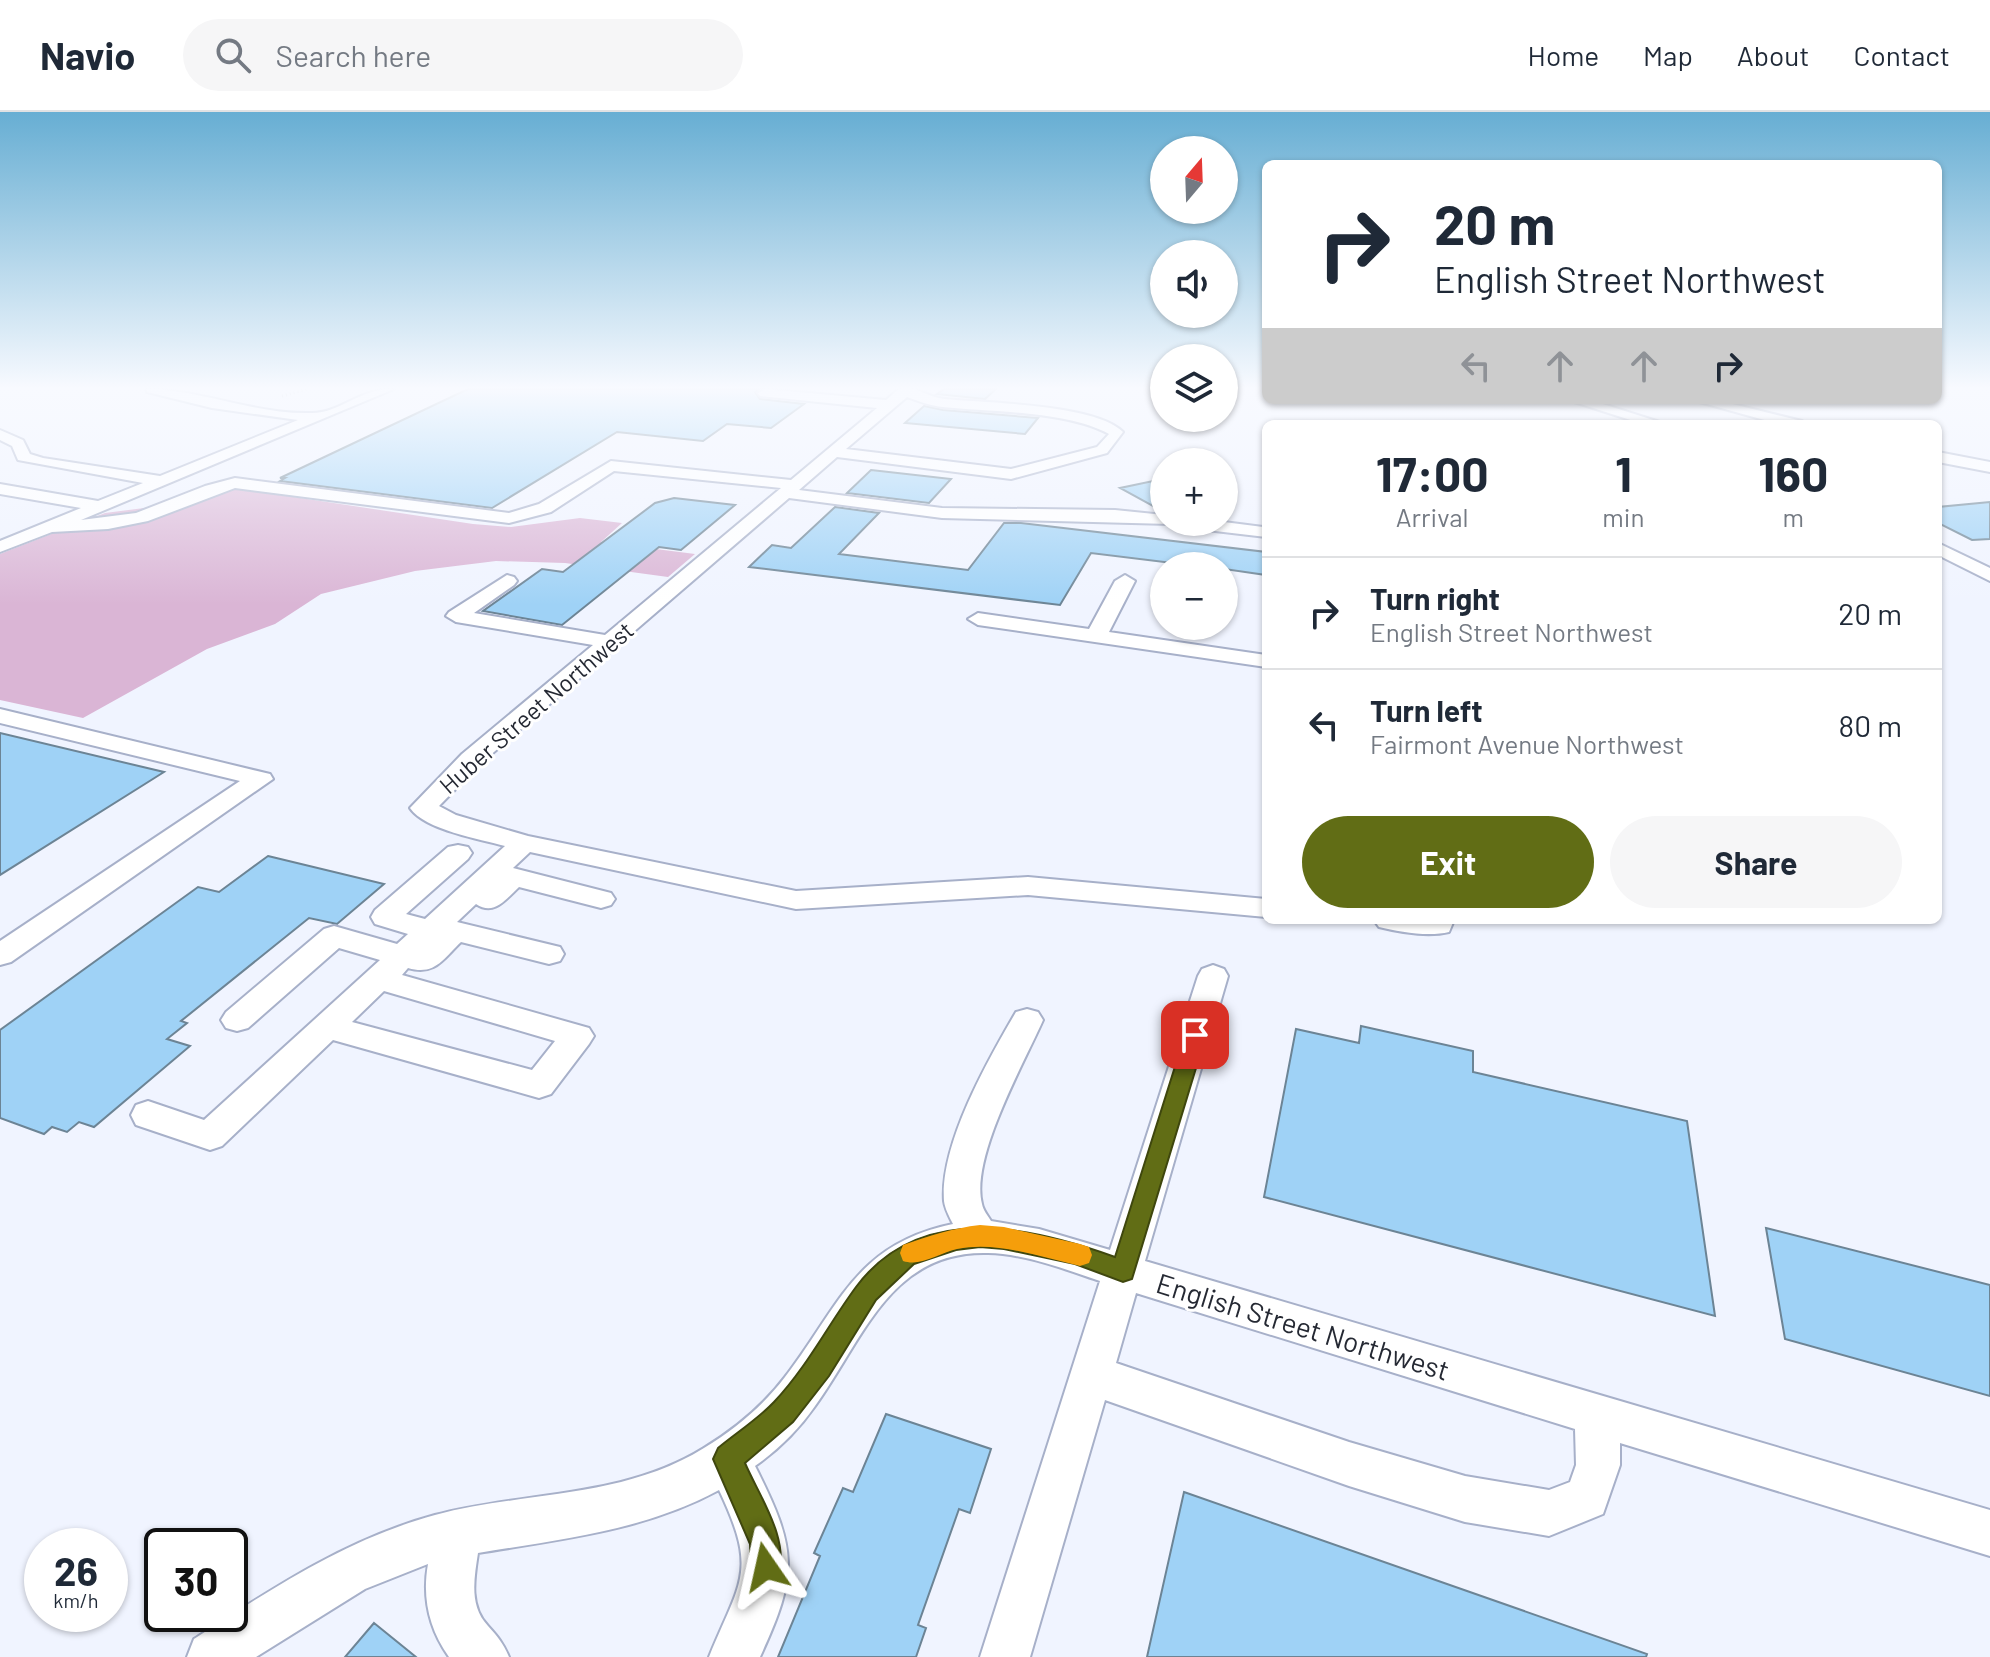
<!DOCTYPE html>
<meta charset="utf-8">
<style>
:root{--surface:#fff;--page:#f6f6f7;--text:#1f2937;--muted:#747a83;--line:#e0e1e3;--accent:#616d15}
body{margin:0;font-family:Barlow,sans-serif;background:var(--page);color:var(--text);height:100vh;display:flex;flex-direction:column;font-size:30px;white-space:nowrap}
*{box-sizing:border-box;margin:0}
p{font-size:26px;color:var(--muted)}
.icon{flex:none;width:44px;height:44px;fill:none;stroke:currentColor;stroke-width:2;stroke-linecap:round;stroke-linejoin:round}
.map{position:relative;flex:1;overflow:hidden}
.side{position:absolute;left:1262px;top:308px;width:680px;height:504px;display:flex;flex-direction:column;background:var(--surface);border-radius:12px;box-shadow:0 2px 6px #0004}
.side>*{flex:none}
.banner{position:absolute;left:1262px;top:48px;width:680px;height:244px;border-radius:12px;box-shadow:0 2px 6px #0004;background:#fff;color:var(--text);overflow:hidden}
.needle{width:52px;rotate:19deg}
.fabs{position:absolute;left:1150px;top:24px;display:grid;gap:16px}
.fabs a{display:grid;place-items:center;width:88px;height:88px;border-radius:50%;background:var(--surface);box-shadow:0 2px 6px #0004;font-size:40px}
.speed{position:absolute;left:24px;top:1416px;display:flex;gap:16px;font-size:40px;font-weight:700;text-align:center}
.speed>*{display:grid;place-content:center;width:104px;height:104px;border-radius:50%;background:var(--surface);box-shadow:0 2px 6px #0004;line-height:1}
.speed small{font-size:20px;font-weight:400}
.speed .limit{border:4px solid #111;border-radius:12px;background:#fff;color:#111}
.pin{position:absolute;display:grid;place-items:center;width:68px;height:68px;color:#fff;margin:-34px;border-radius:16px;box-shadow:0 4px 12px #0006}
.me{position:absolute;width:88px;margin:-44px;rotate:349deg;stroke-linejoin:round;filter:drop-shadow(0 0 6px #0008)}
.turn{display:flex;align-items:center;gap:28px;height:168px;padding:0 40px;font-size:36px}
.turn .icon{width:104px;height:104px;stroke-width:2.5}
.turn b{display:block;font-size:56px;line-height:68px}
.lanes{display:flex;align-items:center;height:76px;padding:0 40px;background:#0003;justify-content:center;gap:40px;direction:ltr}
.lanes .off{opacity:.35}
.eta{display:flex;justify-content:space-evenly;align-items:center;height:136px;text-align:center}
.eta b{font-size:48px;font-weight:700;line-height:56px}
.primary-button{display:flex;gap:16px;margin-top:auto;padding:16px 40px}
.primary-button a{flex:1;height:92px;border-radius:48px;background:var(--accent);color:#fff;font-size:32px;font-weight:700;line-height:92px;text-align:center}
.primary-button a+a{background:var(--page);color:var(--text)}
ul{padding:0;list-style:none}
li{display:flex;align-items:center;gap:24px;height:112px;padding:0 40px;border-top:2px solid var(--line)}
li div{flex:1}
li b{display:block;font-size:30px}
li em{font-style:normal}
header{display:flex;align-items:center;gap:48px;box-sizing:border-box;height:112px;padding:0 40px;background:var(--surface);border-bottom:2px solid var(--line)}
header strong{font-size:38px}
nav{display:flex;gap:44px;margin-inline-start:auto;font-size:28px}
.search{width:560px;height:72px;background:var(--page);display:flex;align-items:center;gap:20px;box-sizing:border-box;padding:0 28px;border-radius:44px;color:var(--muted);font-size:30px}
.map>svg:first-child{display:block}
.green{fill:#dab5d5}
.building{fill:#9fd2f6;stroke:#6c8495;stroke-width:2}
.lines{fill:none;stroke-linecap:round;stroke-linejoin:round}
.minor-casing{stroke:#a7b0c9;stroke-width:4}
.path{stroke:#90949e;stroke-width:3;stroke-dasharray:1 3;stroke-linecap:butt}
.minor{fill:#fff;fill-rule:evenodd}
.route{fill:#616d15;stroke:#3f470e;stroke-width:2}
.slow{fill:#f59e0b}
.labels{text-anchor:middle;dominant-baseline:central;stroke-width:6;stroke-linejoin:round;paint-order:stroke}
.street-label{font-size:24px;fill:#252933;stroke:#fff}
.near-street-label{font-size:28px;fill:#252933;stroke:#fff}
</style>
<header>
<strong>Navio</strong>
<div class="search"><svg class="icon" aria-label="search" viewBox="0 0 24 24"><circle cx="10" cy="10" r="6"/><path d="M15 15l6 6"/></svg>Search here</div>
<nav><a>Home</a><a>Map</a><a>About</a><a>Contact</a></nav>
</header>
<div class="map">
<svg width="1990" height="1545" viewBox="0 0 1990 1545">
<rect width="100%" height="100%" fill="#f0f4ff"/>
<path class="green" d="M 234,376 L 473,412 L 511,415 L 580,406 L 622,411 L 601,430 L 695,442 L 668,465 L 565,451 L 496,449 L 415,459 L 321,482 L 275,512 L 207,537 L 83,606 L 0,588 L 0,442 L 105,401 L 191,390 L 215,380 Z"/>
<path class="building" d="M 468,277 L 760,277 L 755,280 L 760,287 L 804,292 L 771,316 L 727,312 L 703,329 L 617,320 L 492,396 L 280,369 L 285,366 L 280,366 Z
M 944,277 L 996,277 L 985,287 L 937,282 Z
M 924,294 L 943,298 L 1038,306 L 1025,322 L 905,311 Z
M 871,358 L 951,367 L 929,391 L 847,381 Z
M 1153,369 L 1164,375 L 1164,400 L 1120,376 Z
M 674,386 L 735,393 L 681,438 L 659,435 L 562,513 L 483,499 L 542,457 L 563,460 L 655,391 Z
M 1990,390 L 1990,427 L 1972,428 L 1938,411 L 1938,395 Z
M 835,395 L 879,401 L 839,442 L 968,458 L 1004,411 L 1021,411 L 1266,440 L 1266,463 L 1224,457 L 1224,454 L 1197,454 L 1091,441 L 1060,493 L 749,455 L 772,433 L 791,436 Z
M 0,621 L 164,660 L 0,763 Z
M 268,744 L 384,772 L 337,812 L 309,806 L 181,909 L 187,911 L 167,927 L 190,934 L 94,1015 L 79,1010 L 67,1020 L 52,1015 L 44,1022 L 0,1006 L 0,918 L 198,775 L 219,780 Z
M 1361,914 L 1473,939 L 1473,960 L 1687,1009 L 1715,1204 L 1264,1085 L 1296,917 L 1359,931 Z
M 1766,1116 L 1990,1173 L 1990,1284 L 1785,1227 Z
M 886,1302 L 991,1337 L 970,1401 L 959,1397 L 918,1513 L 926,1516 L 916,1545 L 778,1545 L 820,1444 L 814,1441 L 843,1376 L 853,1380 Z
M 1184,1380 L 1647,1542 L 1646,1545 L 1147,1545 Z
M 374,1511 L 416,1545 L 345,1545 Z"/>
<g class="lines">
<defs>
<path id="minor" d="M 146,277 C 200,277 256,303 312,301 C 340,301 362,275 394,277 L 81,408 L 136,401 L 205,374 L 235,366 L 509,401 L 539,392 L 611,349 L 791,368 L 877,296 L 760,284 L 758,281 L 765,277 L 886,288 C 890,285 896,278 900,277 C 913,272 929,286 945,287 C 986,291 1096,292 1123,320 L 1107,341 L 1011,367 L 837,345 L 799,378 L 942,396 L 1115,398 L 1164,403 L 1164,410 L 1170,412 L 942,406 L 789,386 L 480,652 L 439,694 L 456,703 L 528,724 L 796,779 L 1028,765 L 1266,787 L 1266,805 L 1028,783 L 796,797 L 530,740 L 513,756 L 611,781 L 615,787 L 611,793 L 601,796 L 519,775 C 505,788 494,804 476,792 L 457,810 L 560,835 L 564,842 L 560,849 L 549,852 L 461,830 C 443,847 435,864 408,856 L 402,863 L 589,916 L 594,924 L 589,932 L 551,982 L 539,986 L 333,928 L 222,1034 L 210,1038 L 136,1013 L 131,1003 L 136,993 L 148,989 L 204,1008 L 380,848 L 339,836 L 248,916 L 237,919 L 226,916 L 221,908 L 226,900 L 324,817 L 334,814 L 397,832 L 408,822 L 375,812 L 371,805 L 375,798 L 448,735 L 458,733 L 468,735 L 472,741 L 468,747 L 406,802 L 425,807 L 505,734 C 480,727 425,718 410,696 L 462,642 L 593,533 L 456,510 L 446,504 L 449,500 L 507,463 L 514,465 L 517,469 L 514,473 L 474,501 L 605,523 L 781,376 L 614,359 L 551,400 L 509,411 L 235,376 L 148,409 L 108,417 L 52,420 L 0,440 L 0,429 L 81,396 L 0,382 L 0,372 L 98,389 L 143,371 L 18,348 L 12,334 L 0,328 L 0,318 L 23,328 L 30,342 L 43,346 L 160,364 L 298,308 L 212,296 L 147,280 ZM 907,285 C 918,289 931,294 943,295 C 990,300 1068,299 1109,322 L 1097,335 L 1011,357 L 846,337 ZM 384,879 L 555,929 L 532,958 L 352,910 Z
M 1568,288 L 1590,288 L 1666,312 L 1643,312 Z
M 1692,288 L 1716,288 L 1802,309 L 1804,312 L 1779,312 Z
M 1938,340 L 1990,350 L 1990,360 L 1938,350 Z
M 1172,410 L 1224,410 L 1263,415 L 1266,415 L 1266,425 L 1181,415 Z
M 1938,431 L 1990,456 L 1990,469 L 1938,443 Z
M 1125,463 L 1135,469 L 1109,520 L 1266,543 L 1266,555 L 978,513 L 968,507 L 978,501 L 1089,517 L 1115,469 Z
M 0,597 L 270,662 L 273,667 L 11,850 L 0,853 L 0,829 L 240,669 L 0,611 Z
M 1374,808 L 1454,808 L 1449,820 C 1429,825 1399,820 1379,815 Z
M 1213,853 L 1224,857 L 1228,864 L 1145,1149 L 1990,1398 L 1990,1444 L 1620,1331 L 1620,1353 L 1603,1402 L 1549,1424 L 1465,1410 L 1349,1374 L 1105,1288 L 1030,1545 L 980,1545 L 1100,1169 C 1064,1157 1026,1142 988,1141 C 890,1138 863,1228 815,1294 C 799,1317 778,1338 755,1354 C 797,1437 799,1461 760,1545 L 709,1545 C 741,1467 758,1460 719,1378 C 643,1419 562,1427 478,1441 C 474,1467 469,1494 488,1514 C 498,1525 503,1531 509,1545 L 449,1545 C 429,1517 422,1486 428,1452 L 365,1477 L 256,1545 L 187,1545 L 194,1527 C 270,1478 346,1427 435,1403 C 525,1379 622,1387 704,1336 C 735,1317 763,1294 785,1265 C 839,1195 855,1132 953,1112 C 949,1104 945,1097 944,1089 C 940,1032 988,948 1016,900 L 1027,897 L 1038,900 L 1043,908 C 1024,951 970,1046 982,1092 C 983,1098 988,1104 991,1109 L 1039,1117 L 1110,1138 L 1198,864 L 1202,857 ZM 1136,1181 L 1575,1317 L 1576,1353 L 1570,1370 L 1549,1378 L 1465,1364 L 1349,1330 L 1116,1251 Z"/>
</defs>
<use href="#minor" class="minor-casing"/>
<path class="path" d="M 282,284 L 308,277"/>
<use href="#minor" class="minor"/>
</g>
<linearGradient id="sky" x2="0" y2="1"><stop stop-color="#67aed3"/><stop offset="0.56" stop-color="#f8faff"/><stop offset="1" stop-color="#f8faff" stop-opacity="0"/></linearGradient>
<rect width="1990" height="493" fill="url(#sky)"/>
<path class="route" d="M 1195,915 L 1203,917 L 1206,923 L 1132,1167 L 1123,1170 L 1075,1152 L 1004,1137 L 980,1135 L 956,1138 L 914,1152 L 876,1188 L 829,1264 L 793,1310 L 745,1351 C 759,1384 792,1430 777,1466 L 766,1471 L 755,1466 L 751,1455 L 750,1432 L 713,1347 L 718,1336 C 736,1321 758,1307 774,1290 C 807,1255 828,1213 856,1175 C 920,1089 1029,1114 1115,1145 L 1185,923 L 1188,917 Z"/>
<path class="slow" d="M 980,1113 L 1004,1115 L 1080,1132 L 1089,1135 L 1092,1143 L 1089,1151 L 1080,1154 C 1040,1145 998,1129 957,1137 C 939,1141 921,1155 903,1149 L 900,1141 L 903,1133 C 929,1124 953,1116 980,1113 Z"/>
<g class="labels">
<g class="street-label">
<text transform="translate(536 595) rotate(-41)">Huber Street Northwest</text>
</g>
<g class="near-street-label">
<text transform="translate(1303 1214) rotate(17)">English Street Northwest</text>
</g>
</g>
</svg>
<div class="fabs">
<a><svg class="needle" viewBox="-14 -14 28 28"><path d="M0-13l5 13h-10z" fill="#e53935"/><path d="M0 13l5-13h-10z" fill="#747a83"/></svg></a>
<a><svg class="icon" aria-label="sound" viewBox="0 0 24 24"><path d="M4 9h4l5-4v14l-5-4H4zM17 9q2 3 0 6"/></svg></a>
<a><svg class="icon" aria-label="layers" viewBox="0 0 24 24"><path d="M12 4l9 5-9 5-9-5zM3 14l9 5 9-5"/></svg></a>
<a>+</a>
<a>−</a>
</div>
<div class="speed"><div>26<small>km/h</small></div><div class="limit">30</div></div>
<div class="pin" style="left:1195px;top:923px;background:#d93025"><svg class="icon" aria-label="arrive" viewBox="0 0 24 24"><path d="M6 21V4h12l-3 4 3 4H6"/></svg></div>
<svg class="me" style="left:766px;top:1455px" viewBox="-20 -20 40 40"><path d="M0-17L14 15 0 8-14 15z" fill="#616d15" stroke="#fff" stroke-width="4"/></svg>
<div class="banner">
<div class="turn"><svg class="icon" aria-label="right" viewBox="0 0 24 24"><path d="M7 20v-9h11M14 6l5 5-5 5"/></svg><div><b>20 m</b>English Street Northwest</div></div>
<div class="lanes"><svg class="icon off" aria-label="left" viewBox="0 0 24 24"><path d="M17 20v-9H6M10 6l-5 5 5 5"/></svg><svg class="icon off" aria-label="ahead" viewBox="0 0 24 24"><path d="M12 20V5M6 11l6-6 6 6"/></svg><svg class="icon off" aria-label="ahead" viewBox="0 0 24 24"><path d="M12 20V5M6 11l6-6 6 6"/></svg><svg class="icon" aria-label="right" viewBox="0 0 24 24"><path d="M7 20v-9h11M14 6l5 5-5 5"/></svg></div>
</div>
<section class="side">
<div class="eta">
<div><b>17:00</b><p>Arrival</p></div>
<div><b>1</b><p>min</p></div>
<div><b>160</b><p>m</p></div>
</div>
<ul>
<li><svg class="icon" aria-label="right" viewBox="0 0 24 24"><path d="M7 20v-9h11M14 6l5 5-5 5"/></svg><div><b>Turn right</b><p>English Street Northwest</p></div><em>20 m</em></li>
<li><svg class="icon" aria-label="left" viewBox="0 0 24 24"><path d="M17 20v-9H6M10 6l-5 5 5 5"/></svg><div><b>Turn left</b><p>Fairmont Avenue Northwest</p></div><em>80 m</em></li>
</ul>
<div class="primary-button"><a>Exit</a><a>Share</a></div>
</section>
</div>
